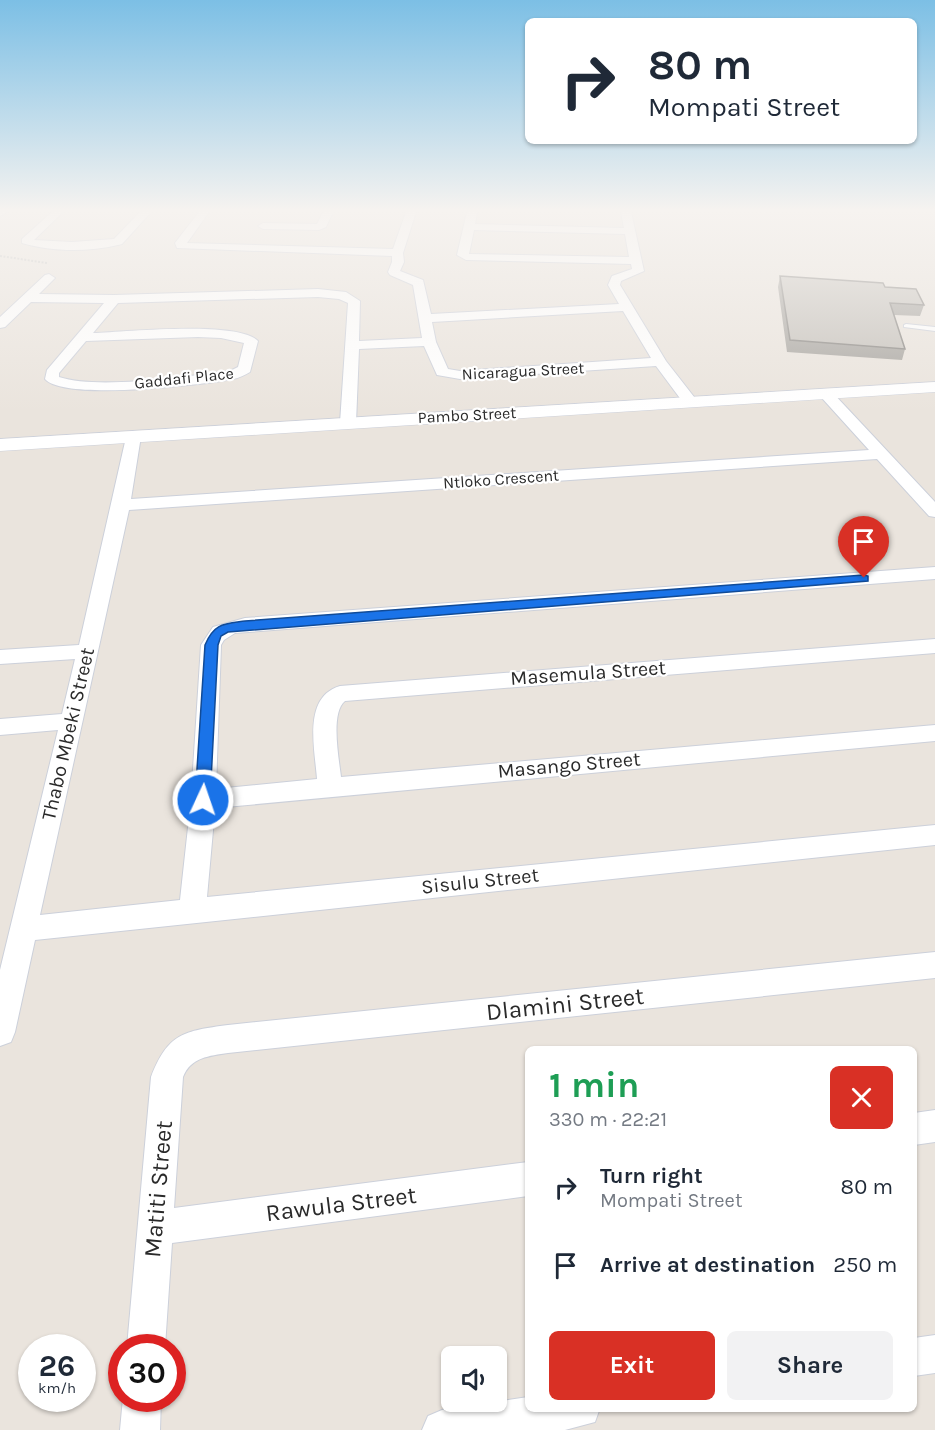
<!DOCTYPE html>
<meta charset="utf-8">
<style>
:root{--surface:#fff;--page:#f2f2f3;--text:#1f2937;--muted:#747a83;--accent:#d93025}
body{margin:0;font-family:Karla,sans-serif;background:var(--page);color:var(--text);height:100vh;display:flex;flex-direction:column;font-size:22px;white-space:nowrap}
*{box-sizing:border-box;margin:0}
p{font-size:20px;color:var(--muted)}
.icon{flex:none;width:33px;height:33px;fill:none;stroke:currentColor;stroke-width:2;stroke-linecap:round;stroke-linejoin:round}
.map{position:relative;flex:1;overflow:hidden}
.drawer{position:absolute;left:525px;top:1046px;width:392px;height:366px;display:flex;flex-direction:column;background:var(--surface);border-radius:9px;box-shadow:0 2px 4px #0004}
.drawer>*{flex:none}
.banner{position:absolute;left:525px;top:18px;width:392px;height:126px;border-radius:9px;box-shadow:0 2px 4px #0004;background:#fff;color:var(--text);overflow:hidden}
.tools{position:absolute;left:441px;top:1346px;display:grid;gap:12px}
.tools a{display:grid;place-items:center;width:66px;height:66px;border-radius:9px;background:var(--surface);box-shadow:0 2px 4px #0004;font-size:30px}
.speed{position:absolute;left:18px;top:1334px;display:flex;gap:12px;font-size:30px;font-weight:700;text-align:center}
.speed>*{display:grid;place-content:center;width:78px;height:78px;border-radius:50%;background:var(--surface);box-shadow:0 2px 4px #0004;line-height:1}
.speed small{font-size:15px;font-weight:400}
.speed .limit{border:9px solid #d22;background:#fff;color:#111}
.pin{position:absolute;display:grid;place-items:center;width:51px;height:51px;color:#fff;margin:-62px -26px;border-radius:50% 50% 50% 0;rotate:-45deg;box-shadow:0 0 6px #0007}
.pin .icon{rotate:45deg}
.me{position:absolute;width:66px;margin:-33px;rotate:3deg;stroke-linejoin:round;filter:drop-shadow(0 0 4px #0008)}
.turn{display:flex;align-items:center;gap:21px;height:126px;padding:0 24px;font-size:27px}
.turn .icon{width:78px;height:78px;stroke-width:2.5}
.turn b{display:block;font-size:42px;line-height:51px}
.round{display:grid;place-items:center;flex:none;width:63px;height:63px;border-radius:9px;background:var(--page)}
.overview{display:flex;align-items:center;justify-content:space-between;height:102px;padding:0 24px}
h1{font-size:36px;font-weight:700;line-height:45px;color:#1e9e55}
.action{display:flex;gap:12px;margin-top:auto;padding:12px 24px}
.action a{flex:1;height:69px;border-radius:9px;background:var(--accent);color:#fff;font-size:24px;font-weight:700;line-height:69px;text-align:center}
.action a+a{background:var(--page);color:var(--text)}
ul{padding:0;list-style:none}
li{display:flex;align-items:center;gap:18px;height:78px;padding:0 24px}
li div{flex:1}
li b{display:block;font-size:22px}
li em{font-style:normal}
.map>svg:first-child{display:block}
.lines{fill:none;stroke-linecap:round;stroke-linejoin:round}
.service-casing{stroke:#ccd0da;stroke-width:2}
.minor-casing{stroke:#ccd0da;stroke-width:2}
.tertiary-casing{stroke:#ccd0da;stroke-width:1}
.path{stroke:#c3c3c3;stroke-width:2;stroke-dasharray:2 1.5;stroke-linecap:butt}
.service{fill:#fff;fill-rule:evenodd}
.minor{fill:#fff;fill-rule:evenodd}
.tertiary{fill:#fff;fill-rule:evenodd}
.wall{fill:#aaa7a2}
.building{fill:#c6c2bc;stroke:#8b8884;stroke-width:1.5}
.route{fill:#1a73e8;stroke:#114b97;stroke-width:1.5}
.labels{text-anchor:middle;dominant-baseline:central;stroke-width:4.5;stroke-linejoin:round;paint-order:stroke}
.far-street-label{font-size:16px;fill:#2a2a2a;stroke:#fff}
.street-label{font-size:20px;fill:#2a2a2a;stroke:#fff}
.near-street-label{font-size:24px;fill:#2a2a2a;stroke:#fff}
</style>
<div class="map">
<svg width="935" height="1430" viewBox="0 0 935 1430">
<rect width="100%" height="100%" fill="#eae4dd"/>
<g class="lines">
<defs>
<path id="service" d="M 906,324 L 935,327 L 935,331 L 904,327 L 904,325 Z"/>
<path id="minor" d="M 0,212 L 7,212 L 0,216 Z
M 52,212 L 63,212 L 34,240 L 72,242 L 114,239 L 140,212 L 151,212 L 122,244 L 118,245 C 88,252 52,252 22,243 L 22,239 Z
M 199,212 L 209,212 L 187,243 L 393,249 L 406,212 L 416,212 L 403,253 L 404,262 L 400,271 L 423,280 L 431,314 L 619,304 L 608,285 L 612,276 L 632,269 L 631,264 L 466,260 L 457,255 L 467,212 L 477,212 L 475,224 L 624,228 L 621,212 L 631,212 L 644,271 L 621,281 L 620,285 L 666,361 L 698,402 L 695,405 L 685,405 L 656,366 L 460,379 L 437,375 L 424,346 L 359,349 L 356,423 L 348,428 L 342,426 L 340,423 L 348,303 L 339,299 L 318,297 L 118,303 L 93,333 C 124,332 238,320 258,341 L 250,372 C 245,375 239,378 233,379 C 202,385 64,401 45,379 L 47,370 L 104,303 L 31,302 L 5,327 L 0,328 L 0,317 L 45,275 L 49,274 L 55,278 L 39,294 L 114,295 L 318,289 L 346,292 L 360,301 L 359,341 L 422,338 L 413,285 L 390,275 L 388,272 L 392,262 L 392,256 L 177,248 L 175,243 ZM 474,230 L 625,234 L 629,257 L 469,254 ZM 623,311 L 651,358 L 460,371 L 448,369 L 436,342 L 432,322 ZM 198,337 L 221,338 L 244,343 L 238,367 L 230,371 C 186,376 99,390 59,377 L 59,373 L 86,341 Z
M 323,212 L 333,212 L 326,227 L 319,230 L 263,229 L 258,226 L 263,223 L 317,224 Z
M 826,390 L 831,391 L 935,502 L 935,517 L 929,516 L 877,459 L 129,510 L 40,915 L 180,900 L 191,800 L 201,645 L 213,627 L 245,618 L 935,567 L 935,579 L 235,633 L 224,640 L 221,645 L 216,789 L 317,779 C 315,750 302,697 340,686 L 935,639 L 935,653 L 345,701 C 330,713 339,759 341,777 L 935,725 L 935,741 L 215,808 L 207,897 L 935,825 L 935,845 L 35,940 L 15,1032 L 11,1042 L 0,1046 L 0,970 L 58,730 L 0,735 L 0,719 L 62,714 L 75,659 L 0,664 L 0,650 L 79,645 L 127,433 L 139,433 L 141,436 L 131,499 L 869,450 L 821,397 L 819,394 L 821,391 Z
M 935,952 L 935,978 L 228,1053 C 209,1056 191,1057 183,1077 L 174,1208 L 528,1162 L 528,1196 L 172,1243 L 165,1347 L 127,1347 L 151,1077 C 168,1033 184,1031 228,1025 Z
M 935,1110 L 935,1142 L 914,1145 L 914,1113 Z
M 935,1335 L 935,1373 L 914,1376 L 914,1338 Z
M 528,1397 L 528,1408 L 600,1408 L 595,1422 L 565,1430 L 422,1430 L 428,1416 L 442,1410 Z
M 123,1398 L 161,1398 L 160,1430 L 120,1430 Z"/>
<path id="tertiary" d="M 935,382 L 935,392 L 0,451 L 0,439 Z"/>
</defs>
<use href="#service" class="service-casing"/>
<use href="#minor" class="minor-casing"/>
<use href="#tertiary" class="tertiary-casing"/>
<path class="path" d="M 0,256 L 47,263"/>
<use href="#service" class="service"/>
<use href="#minor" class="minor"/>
<use href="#tertiary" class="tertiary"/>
</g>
<path class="wall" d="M 780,276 L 924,305 L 920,316 L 894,315 L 905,349 L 902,360 L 787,352 L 778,287 Z"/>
<path class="building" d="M 780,276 L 883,283 L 885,287 L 916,289 L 924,305 L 890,303 L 905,349 L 790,340 Z"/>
<linearGradient id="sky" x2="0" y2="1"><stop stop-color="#7cbfe5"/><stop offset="0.51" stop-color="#f6f3f0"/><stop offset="1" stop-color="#f6f3f0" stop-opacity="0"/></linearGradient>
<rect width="935" height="412" fill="url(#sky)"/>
<path class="route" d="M 864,575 L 868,576 L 868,581 L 228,632 L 221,636 L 218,645 L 210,800 L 208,804 L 197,804 L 195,800 L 205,645 C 214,623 224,624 245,621 Z"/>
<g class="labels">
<g class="far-street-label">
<text transform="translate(523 371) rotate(-3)">Nicaragua Street</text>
<text transform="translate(184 378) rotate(-6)">Gaddafi Place</text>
<text transform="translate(467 415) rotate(-3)">Pambo Street</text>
<text transform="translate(501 479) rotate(-4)">Ntloko Crescent</text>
</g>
<g class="street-label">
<text transform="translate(588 673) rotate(-4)">Masemula Street</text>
<text transform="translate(68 734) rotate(-77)">Thabo Mbeki Street</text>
<text transform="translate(569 765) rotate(-5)">Masango Street</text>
<text transform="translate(480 881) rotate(-6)">Sisulu Street</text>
</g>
<g class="near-street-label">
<text transform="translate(565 1004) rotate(-6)">Dlamini Street</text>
<text transform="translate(158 1189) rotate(-85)">Matiti Street</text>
<text transform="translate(341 1204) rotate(-7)">Rawula Street</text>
</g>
</g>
</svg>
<div class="tools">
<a><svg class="icon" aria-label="sound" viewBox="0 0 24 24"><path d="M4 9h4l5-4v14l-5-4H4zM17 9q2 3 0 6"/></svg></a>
</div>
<div class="speed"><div>26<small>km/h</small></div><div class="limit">30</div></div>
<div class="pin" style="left:864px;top:578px;background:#d93025"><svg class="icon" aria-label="arrive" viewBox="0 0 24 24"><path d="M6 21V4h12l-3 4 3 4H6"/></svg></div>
<svg class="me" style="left:203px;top:800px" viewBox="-20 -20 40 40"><circle r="17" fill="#1a73e8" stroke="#fff" stroke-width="3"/><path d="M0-11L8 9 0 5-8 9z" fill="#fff"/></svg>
<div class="banner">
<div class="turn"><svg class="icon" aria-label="right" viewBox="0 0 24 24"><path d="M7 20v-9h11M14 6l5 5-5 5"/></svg><div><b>80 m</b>Mompati Street</div></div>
</div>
<section class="drawer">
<div class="overview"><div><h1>1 min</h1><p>330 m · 22:21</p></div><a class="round" style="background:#d93025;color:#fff"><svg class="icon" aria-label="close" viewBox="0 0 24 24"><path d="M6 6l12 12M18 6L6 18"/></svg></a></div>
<ul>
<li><svg class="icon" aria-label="right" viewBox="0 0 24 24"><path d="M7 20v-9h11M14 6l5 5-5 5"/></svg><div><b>Turn right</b><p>Mompati Street</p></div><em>80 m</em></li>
<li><svg class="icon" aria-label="arrive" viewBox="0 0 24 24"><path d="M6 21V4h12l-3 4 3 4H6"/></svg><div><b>Arrive at destination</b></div><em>250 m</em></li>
</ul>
<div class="action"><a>Exit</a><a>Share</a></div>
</section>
</div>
